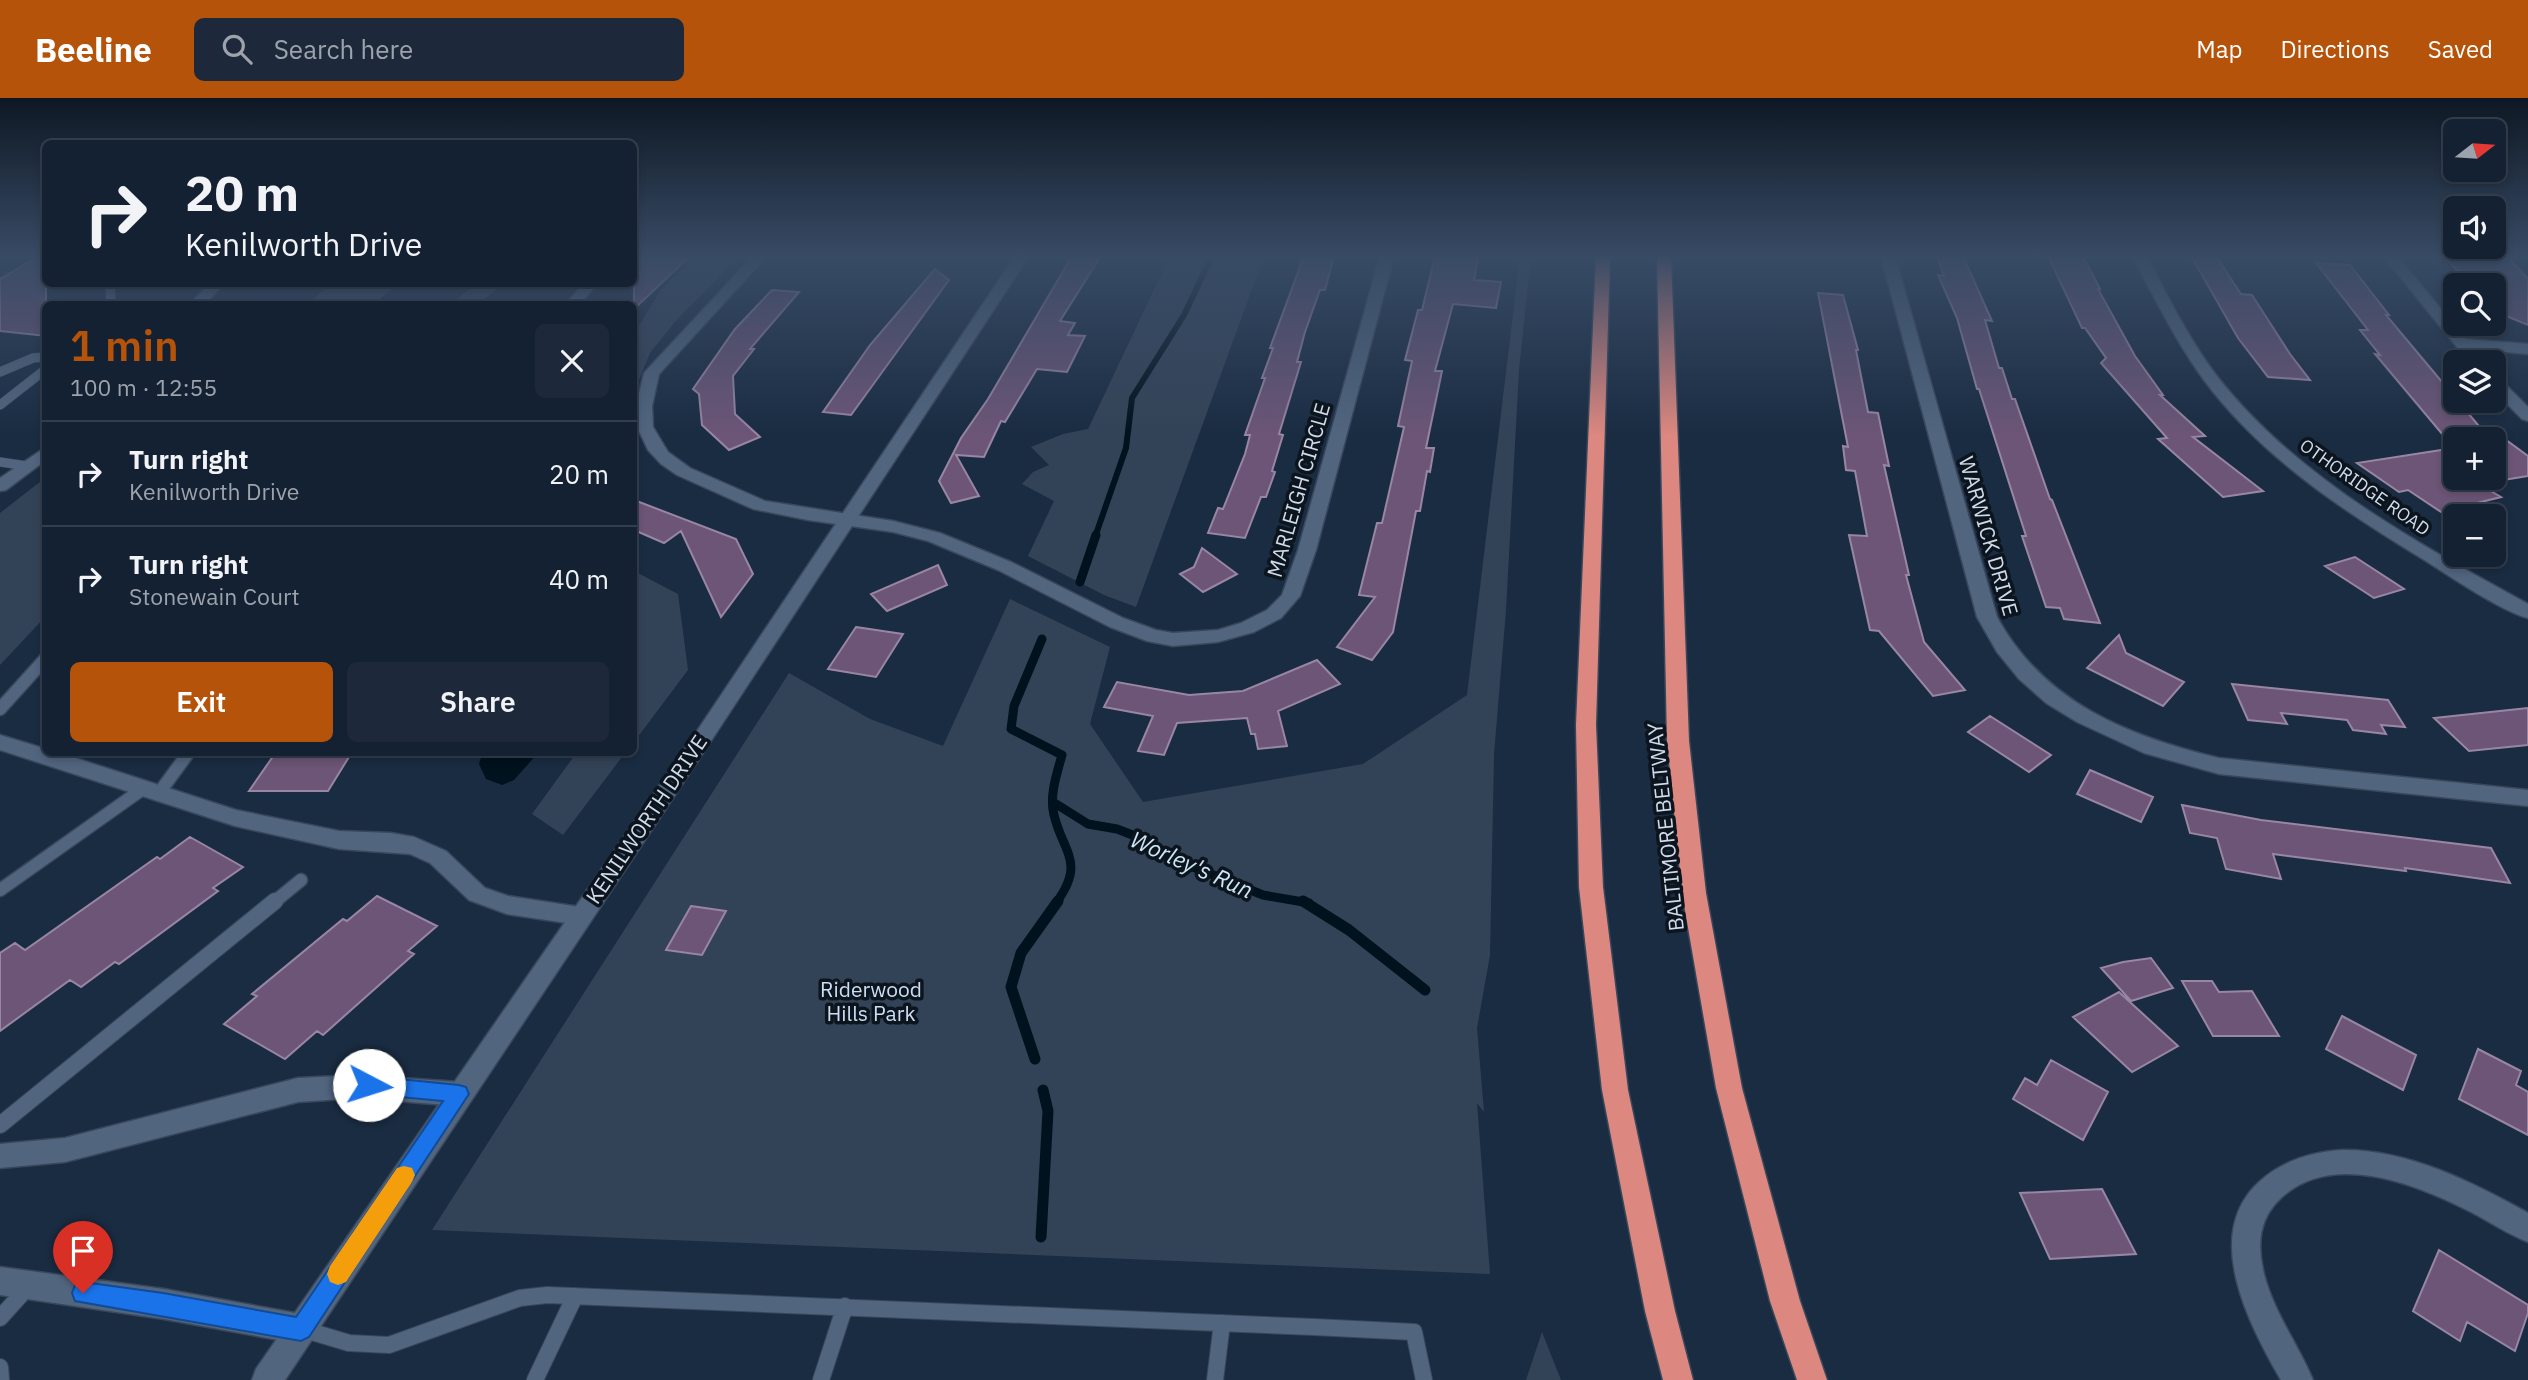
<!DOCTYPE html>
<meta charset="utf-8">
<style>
:root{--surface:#142132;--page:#1d293a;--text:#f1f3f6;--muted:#9da3ac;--line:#333e4d;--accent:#b45309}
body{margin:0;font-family:"IBM Plex Sans",sans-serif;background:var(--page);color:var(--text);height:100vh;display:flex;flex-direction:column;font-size:26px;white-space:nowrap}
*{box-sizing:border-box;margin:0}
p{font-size:23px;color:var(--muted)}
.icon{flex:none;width:38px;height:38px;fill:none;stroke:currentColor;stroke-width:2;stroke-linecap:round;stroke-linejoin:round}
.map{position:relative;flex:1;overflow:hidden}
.panel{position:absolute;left:42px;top:203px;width:595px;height:455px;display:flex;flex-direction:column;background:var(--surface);border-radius:10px;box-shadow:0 4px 10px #0003,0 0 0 2px var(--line)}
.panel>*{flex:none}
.hud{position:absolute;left:42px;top:42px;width:595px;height:147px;border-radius:10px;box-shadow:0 4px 10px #0003,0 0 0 2px var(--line);background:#142132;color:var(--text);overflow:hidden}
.needle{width:46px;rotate:73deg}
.fabs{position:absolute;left:2443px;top:21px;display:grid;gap:14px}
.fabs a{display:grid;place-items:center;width:63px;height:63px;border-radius:10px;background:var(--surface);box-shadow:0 4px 10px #0003,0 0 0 2px var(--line);font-size:35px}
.pin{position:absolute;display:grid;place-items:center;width:60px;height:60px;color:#fff;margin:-72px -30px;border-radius:50% 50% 50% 0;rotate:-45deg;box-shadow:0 0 7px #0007}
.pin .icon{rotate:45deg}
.me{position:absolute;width:77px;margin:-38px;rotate:95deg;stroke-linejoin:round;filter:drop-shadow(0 0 5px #0008)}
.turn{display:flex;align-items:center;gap:24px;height:147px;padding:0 28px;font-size:32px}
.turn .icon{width:91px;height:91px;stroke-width:2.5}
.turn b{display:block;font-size:49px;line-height:60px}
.round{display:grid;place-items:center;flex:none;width:74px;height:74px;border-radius:10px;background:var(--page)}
.head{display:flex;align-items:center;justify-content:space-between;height:119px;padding:0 28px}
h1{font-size:42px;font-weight:600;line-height:52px;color:var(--accent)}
.cta{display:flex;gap:14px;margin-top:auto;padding:14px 28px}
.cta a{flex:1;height:80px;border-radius:10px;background:var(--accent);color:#fff;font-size:28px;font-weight:600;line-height:80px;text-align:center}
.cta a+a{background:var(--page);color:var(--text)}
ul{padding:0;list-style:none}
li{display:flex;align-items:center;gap:21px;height:105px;padding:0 28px;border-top:2px solid var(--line)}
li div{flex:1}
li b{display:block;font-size:26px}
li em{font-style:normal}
header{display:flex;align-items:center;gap:42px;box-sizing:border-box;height:98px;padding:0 35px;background:var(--accent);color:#fff}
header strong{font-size:33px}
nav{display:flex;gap:38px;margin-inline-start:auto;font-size:24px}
.search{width:490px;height:63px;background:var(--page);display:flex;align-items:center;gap:18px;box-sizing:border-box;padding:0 24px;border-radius:10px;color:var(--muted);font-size:26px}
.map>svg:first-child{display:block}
.green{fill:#334357}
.water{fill:#00121d}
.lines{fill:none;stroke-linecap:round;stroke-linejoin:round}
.stream-far2{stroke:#00121d;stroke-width:6}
.stream-far1{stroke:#00121d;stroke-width:9}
.stream{stroke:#00121d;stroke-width:11}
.building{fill:#6c5577;stroke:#9986a3;stroke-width:2;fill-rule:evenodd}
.lane-far2-casing{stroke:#39475b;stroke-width:10}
.lane-far1-casing{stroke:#39475b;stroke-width:15}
.lane-casing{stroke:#39475b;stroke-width:18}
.street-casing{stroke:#39475b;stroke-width:3}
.secondary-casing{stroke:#39475b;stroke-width:3}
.highway-casing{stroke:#39475b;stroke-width:3}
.lane-far2{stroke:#51657f;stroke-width:9}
.lane-far1{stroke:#51657f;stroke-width:12}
.lane{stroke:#51657f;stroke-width:16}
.street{fill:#51657f;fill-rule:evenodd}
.secondary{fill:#51657f;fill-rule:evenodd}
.highway{fill:#dc877f;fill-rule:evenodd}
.route{fill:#1a73e8;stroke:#114b97;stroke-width:2}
.slow{fill:#f59e0b}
.labels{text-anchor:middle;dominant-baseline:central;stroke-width:7;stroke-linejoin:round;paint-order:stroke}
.far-street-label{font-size:18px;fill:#d0dceb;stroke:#0c141e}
.street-label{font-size:21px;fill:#d0dceb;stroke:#0c141e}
.park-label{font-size:21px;fill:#ccddf4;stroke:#0c141e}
.water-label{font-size:23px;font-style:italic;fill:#cde8f8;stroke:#0c141e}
</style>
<header>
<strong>Beeline</strong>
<div class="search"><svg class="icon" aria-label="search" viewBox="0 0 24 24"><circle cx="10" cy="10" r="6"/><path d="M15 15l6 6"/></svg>Search here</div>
<nav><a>Map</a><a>Directions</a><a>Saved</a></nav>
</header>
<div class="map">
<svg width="2528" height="1282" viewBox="0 0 2528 1282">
<rect width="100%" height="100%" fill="#1a2c42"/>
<path class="green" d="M 696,158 L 739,158 L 674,225 L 650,255 L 634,294 L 634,236 L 660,193 Z
M 1170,158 L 1264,158 L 1136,509 L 1104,497 L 1028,458 L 1054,403 L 1022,386 L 1033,374 L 1049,367 L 1031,349 L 1063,336 L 1088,331 Z
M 1520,158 L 1531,158 L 1519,272 L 1506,512 L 1494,656 L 1490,857 L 1477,930 L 1484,1014 L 1477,1005 L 1490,1176 L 432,1132 L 789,575 L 870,621 L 943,648 L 1010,501 L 1110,549 L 1090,626 L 1143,704 L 1363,666 L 1467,597 Z
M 330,186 L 399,186 L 373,206 L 308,206 Z
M 475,186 L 503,186 L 478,206 L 451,206 Z
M 45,380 L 45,519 L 0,567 L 0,415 Z
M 634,473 L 678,496 L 688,572 L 634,644 Z
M 577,654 L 625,655 L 563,737 L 532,716 Z
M 1542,1234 L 1561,1282 L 1526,1282 Z"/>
<path class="water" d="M 482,655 L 482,654 L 538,655 L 514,682 L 502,687 L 486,681 L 479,666 Z"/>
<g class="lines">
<path class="stream-far2" d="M 1095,439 L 1126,350 L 1132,300 L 1184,217 L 1212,158"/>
<path class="stream-far1" d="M 1080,484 L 1096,437
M 1042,541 L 1014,608 L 1011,631 L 1062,657 C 1057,675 1049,698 1054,717 C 1063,755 1086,764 1056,805
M 1053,704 L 1088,726 L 1117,731 L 1148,743 L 1178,763 L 1263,797 L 1309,805"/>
<path class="stream" d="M 1303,803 L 1349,832 L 1425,892
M 1035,961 L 1011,889 L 1021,855 L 1058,803
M 1041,1139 L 1048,1013 L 1043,992"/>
</g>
<path class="building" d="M 39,158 L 46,158 L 46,238 L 0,233 L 0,181 Z
M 646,158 L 690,158 L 634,211 L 634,170 Z
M 1072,158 L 1099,161 L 1060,223 L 1075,225 L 1068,237 L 1085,238 L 1067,274 L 1037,271 L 1005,324 L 1001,323 L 984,359 L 956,357 L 979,398 L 951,405 L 939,383 L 961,340 L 988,301 Z
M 1304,158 L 1334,158 L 1325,192 L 1320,192 L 1305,234 L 1297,264 L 1301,264 L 1279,336 L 1283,337 L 1272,373 L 1275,374 L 1266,399 L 1261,399 L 1245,440 L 1208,435 L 1218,410 L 1223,411 L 1245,356 L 1250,337 L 1245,337 L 1265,280 L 1262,280 L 1273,250 L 1270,250 Z
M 1435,158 L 1478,161 L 1474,182 L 1501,184 L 1496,210 L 1453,206 L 1435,273 L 1442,273 L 1426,350 L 1434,350 L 1430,374 L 1427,373 L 1420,413 L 1416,413 L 1393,534 L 1372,562 L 1337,549 L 1375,499 L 1359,497 L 1377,425 L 1382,425 L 1404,329 L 1398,328 L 1412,263 L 1405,262 L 1418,212 L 1422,212 Z
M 1937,158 L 1963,158 L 1992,223 L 1985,222 L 1999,270 L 2002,270 L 2012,301 L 2015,301 L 2050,401 L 2052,402 L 2100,525 L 2064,521 L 2060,510 L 2046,509 L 2022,438 L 2026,438 L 1979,291 L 1977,291 L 1957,220 L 1938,177 L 1944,178 Z
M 2048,158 L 2083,158 L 2100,191 L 2098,191 L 2135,258 L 2163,297 L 2160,297 L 2205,338 L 2193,339 L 2263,393 L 2223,399 L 2158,341 L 2167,340 L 2101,265 L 2106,260 L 2085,230 L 2082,230 Z
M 2191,158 L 2216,158 L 2241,196 L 2252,197 L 2290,256 L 2310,282 L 2268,279 L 2238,240 Z
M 2443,158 L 2509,160 L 2528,181 L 2528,227 L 2494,213 L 2494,187 L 2471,187 Z
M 2316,165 L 2350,167 L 2389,217 L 2386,217 L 2488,339 L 2502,339 L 2528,358 L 2528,378 L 2479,386 L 2501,399 L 2441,414 L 2408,392 L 2399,394 L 2357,365 L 2454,350 L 2375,256 L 2380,257 L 2360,232 L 2368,232 ZM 2455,341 L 2494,341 L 2494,380 L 2455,380 Z
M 935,171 L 949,182 L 851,317 L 823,314 L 870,247 Z
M 772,192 L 799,194 L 750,251 L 754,251 L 733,278 L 735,316 L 760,339 L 729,352 L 702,327 L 699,296 L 693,291 L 735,231 Z
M 1818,195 L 1843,197 L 1858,252 L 1856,252 L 1868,314 L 1878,315 L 1889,368 L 1884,367 L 1909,477 L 1906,477 L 1924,544 L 1965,592 L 1933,598 L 1879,533 L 1870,532 L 1849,437 L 1867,438 L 1855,373 L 1846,372 L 1843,348 L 1848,349 Z
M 634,402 L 736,441 L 753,476 L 721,519 L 681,433 L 664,445 L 634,432 Z
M 1202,450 L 1237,476 L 1203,494 L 1180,476 L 1194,469 Z
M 2355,459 L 2404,491 L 2374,500 L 2325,468 Z
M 938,467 L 947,487 L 887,513 L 871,496 Z
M 856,529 L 903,536 L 876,579 L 828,571 Z
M 2119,537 L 2126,555 L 2184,584 L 2163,608 L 2087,570 Z
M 1317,562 L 1340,586 L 1278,613 L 1287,648 L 1258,651 L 1255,636 L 1251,636 L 1247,620 L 1177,625 L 1164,657 L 1138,653 L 1153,618 L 1104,609 L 1117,584 L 1189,597 L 1243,593 Z
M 2232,586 L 2388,602 L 2405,629 L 2381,627 L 2386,636 L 2353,632 L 2347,622 L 2281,615 L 2287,626 L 2248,622 Z
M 2528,610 L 2528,647 L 2469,653 L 2434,620 Z
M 1990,618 L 2051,657 L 2029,674 L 1968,634 Z
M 276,654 L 352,654 L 328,693 L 249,693 Z
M 2090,672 L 2153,699 L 2141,724 L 2077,696 Z
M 2182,707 L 2261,722 L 2491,750 L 2510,785 L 2405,770 L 2406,773 L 2273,756 L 2281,781 L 2226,771 L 2217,740 L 2190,735 Z
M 190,739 L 243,769 L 213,790 L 218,793 L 119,866 L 115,864 L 81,889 L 70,882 L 0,933 L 0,855 L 15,845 L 25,852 L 157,759 L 160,761 Z
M 377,798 L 437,828 L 408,853 L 414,856 L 323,937 L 317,933 L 285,961 L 224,926 L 257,898 L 252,896 L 343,821 L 347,823 Z
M 691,808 L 726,813 L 702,857 L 666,852 Z
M 2151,860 L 2173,890 L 2131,903 L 2101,870 L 2123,864 Z
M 2182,883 L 2212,883 L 2219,894 L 2252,893 L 2279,938 L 2213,938 Z
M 2119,894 L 2178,948 L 2132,974 L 2073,919 Z
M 2342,918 L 2416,957 L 2403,992 L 2326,951 Z
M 2478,951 L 2521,973 L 2516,987 L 2528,994 L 2528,1037 L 2459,1001 Z
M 2051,962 L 2108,994 L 2083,1042 L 2013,1001 L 2025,980 L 2037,987 Z
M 2102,1091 L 2136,1156 L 2050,1161 L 2020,1095 Z
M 2439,1152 L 2528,1207 L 2528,1215 L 2515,1253 L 2467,1224 L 2460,1243 L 2413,1213 Z"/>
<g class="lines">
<defs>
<path id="lane-far2" d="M 110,186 L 111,206
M 0,274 L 33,260 L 46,259
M 0,307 L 46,271
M 0,364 L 27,368"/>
<path id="lane-far1" d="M 0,611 L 46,560
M 159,695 L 189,654
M 0,792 L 144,690
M 273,805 L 301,782"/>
<path id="lane" d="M 0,1027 L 275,803
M 0,1220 L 28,1189
M 302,1231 L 349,1245 L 389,1247 L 520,1200 L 547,1197 L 1314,1229 L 1414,1234 L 1424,1282
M 0,1269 L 1,1282
M 535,1282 L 575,1198
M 821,1282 L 845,1208
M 1215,1282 L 1222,1225"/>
<path id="street" d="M 753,158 L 767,158 L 659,276 L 652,308 L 653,329 L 668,354 L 690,370 L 765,403 L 893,423 L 940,435 L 1011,464 L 1123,520 L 1156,532 L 1173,535 L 1218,532 L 1241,525 L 1267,512 L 1282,497 L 1298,452 L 1380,158 L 1394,158 L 1316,452 L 1300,498 L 1281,520 L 1254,534 L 1218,544 L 1173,548 L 1147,543 L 1110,529 L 998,472 L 928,443 L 893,434 L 808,422 L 753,411 L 677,377 L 661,366 L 648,352 L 637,329 L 636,308 L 644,275 Z
M 1881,158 L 1895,158 L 1997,519 C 2044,605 2128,638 2219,660 L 2528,692 L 2528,708 L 2219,676 L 2144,655 L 2077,624 L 2046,605 L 2019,581 L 1997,554 L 1977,519 Z
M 2132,158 L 2146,158 C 2168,198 2188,240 2216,277 C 2295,379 2417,445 2528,506 L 2528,520 C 2501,513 2451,479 2426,463 C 2345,414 2261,359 2204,282 C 2176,244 2155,200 2132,158 Z
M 2383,158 L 2397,158 L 2466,241 L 2528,246 L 2528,256 L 2474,251 L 2485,264 L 2469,264 Z
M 583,186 L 597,186 L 580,206 L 566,206 Z
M 2494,279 L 2500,281 L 2528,309 L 2528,323 L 2522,321 L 2494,293 Z
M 0,637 L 46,651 L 46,654 L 57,654 L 236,712 L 339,733 L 391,735 L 414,739 L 446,753 L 485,790 L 508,798 L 580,809 L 588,811 L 592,818 L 588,825 L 580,827 L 507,816 L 469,802 L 430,765 L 410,756 L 339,751 L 235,728 L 0,652 Z
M 359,977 L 459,984 L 468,988 L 472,996 L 468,1004 L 459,1008 L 359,1000 L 298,1004 L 65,1064 L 0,1070 L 0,1046 L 65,1040 L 298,980 Z
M 2342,1052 C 2407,1051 2472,1084 2528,1115 L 2528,1144 C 2508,1136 2490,1124 2471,1114 C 2418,1087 2334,1052 2282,1099 C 2258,1121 2257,1146 2264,1176 C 2274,1215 2298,1246 2313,1282 L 2281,1282 C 2250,1228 2201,1137 2259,1084 C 2282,1063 2311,1054 2342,1052 Z
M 0,1169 L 164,1191 L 301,1216 L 312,1220 L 316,1231 L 312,1242 L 301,1246 L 164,1221 L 0,1197 Z"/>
<path id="secondary" d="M 1015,158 L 1029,158 L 709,646 L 285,1282 L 252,1282 L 256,1271 L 695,636 Z
M 209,186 L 224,186 L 205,206 L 190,206 Z
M 46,349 L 46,362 L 6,392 L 0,393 L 0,380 Z"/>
<path id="highway" d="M 1596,158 L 1610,158 L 1596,627 L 1603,789 L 1628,992 L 1675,1213 L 1693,1282 L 1663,1282 L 1645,1213 L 1602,992 L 1579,789 L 1576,627 Z
M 1657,158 L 1671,158 L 1689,643 L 1706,795 L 1742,990 L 1800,1203 L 1827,1282 L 1797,1282 L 1770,1203 L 1716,990 L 1682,795 L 1667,643 Z"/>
</defs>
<use href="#lane-far2" class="lane-far2-casing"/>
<use href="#lane-far1" class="lane-far1-casing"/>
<use href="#lane" class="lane-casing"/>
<use href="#street" class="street-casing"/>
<use href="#secondary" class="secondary-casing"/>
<use href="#highway" class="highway-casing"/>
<use href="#lane-far2" class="lane-far2"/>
<use href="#lane-far1" class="lane-far1"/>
<use href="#lane" class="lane"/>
<use href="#street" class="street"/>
<use href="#secondary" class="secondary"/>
<use href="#highway" class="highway"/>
</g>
<linearGradient id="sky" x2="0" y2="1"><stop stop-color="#0e1824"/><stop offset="0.47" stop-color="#384b65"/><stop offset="1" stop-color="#384b65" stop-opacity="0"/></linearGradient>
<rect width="2528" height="337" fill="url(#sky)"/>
<path class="route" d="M 369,978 L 459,987 L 466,989 L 469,996 L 309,1239 L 301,1243 L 75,1203 L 72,1195 L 75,1187 L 83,1184 L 163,1195 L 296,1219 L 443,1003 L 369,996 L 362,993 L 359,987 L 362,981 Z"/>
<path class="slow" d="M 404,1068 L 412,1070 L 415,1077 L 412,1084 L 346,1184 L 338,1187 L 330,1184 L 327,1176 L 330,1168 L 397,1070 Z"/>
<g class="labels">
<g class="far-street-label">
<text transform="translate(2365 389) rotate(35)">OTHORIDGE ROAD</text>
</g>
<g class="street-label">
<text transform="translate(1298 392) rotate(-74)">MARLEIGH CIRCLE</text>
<text transform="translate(1989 438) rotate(74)">WARWICK DRIVE</text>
<text transform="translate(646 721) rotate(-56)">KENILWORTH DRIVE</text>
<text transform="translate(1665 729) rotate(-96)">BALTIMORE BELTWAY</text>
</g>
<g class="park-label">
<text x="871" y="891">Riderwood<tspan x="871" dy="24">Hills Park</tspan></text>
</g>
<g class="water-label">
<text transform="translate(1192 766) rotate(24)">Worley's Run</text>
</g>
</g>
</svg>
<div class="fabs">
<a><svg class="needle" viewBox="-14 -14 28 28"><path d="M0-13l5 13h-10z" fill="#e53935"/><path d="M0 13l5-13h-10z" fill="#9da3ac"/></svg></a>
<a><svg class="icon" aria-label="sound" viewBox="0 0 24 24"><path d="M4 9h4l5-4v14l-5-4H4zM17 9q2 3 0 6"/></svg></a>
<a><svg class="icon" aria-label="search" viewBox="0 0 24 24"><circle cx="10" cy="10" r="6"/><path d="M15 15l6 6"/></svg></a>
<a><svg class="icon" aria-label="layers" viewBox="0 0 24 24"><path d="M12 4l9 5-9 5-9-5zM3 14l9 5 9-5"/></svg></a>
<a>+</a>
<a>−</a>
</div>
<div class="pin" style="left:83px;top:1195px;background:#d93025"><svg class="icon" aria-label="arrive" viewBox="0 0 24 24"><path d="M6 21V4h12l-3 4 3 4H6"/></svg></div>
<svg class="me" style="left:369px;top:987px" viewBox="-20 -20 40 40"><circle r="19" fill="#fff"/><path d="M0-13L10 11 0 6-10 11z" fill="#1a73e8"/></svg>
<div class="hud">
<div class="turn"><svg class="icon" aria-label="right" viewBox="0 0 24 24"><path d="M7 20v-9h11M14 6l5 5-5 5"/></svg><div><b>20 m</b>Kenilworth Drive</div></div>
</div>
<section class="panel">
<div class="head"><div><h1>1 min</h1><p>100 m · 12:55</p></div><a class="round"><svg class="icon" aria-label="close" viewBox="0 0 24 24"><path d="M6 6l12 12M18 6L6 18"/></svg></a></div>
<ul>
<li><svg class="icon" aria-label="right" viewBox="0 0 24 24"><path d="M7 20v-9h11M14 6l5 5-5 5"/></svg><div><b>Turn right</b><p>Kenilworth Drive</p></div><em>20 m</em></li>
<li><svg class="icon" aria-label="right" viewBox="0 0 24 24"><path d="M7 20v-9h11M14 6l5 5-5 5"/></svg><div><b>Turn right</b><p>Stonewain Court</p></div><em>40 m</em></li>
</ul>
<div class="cta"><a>Exit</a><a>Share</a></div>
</section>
</div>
